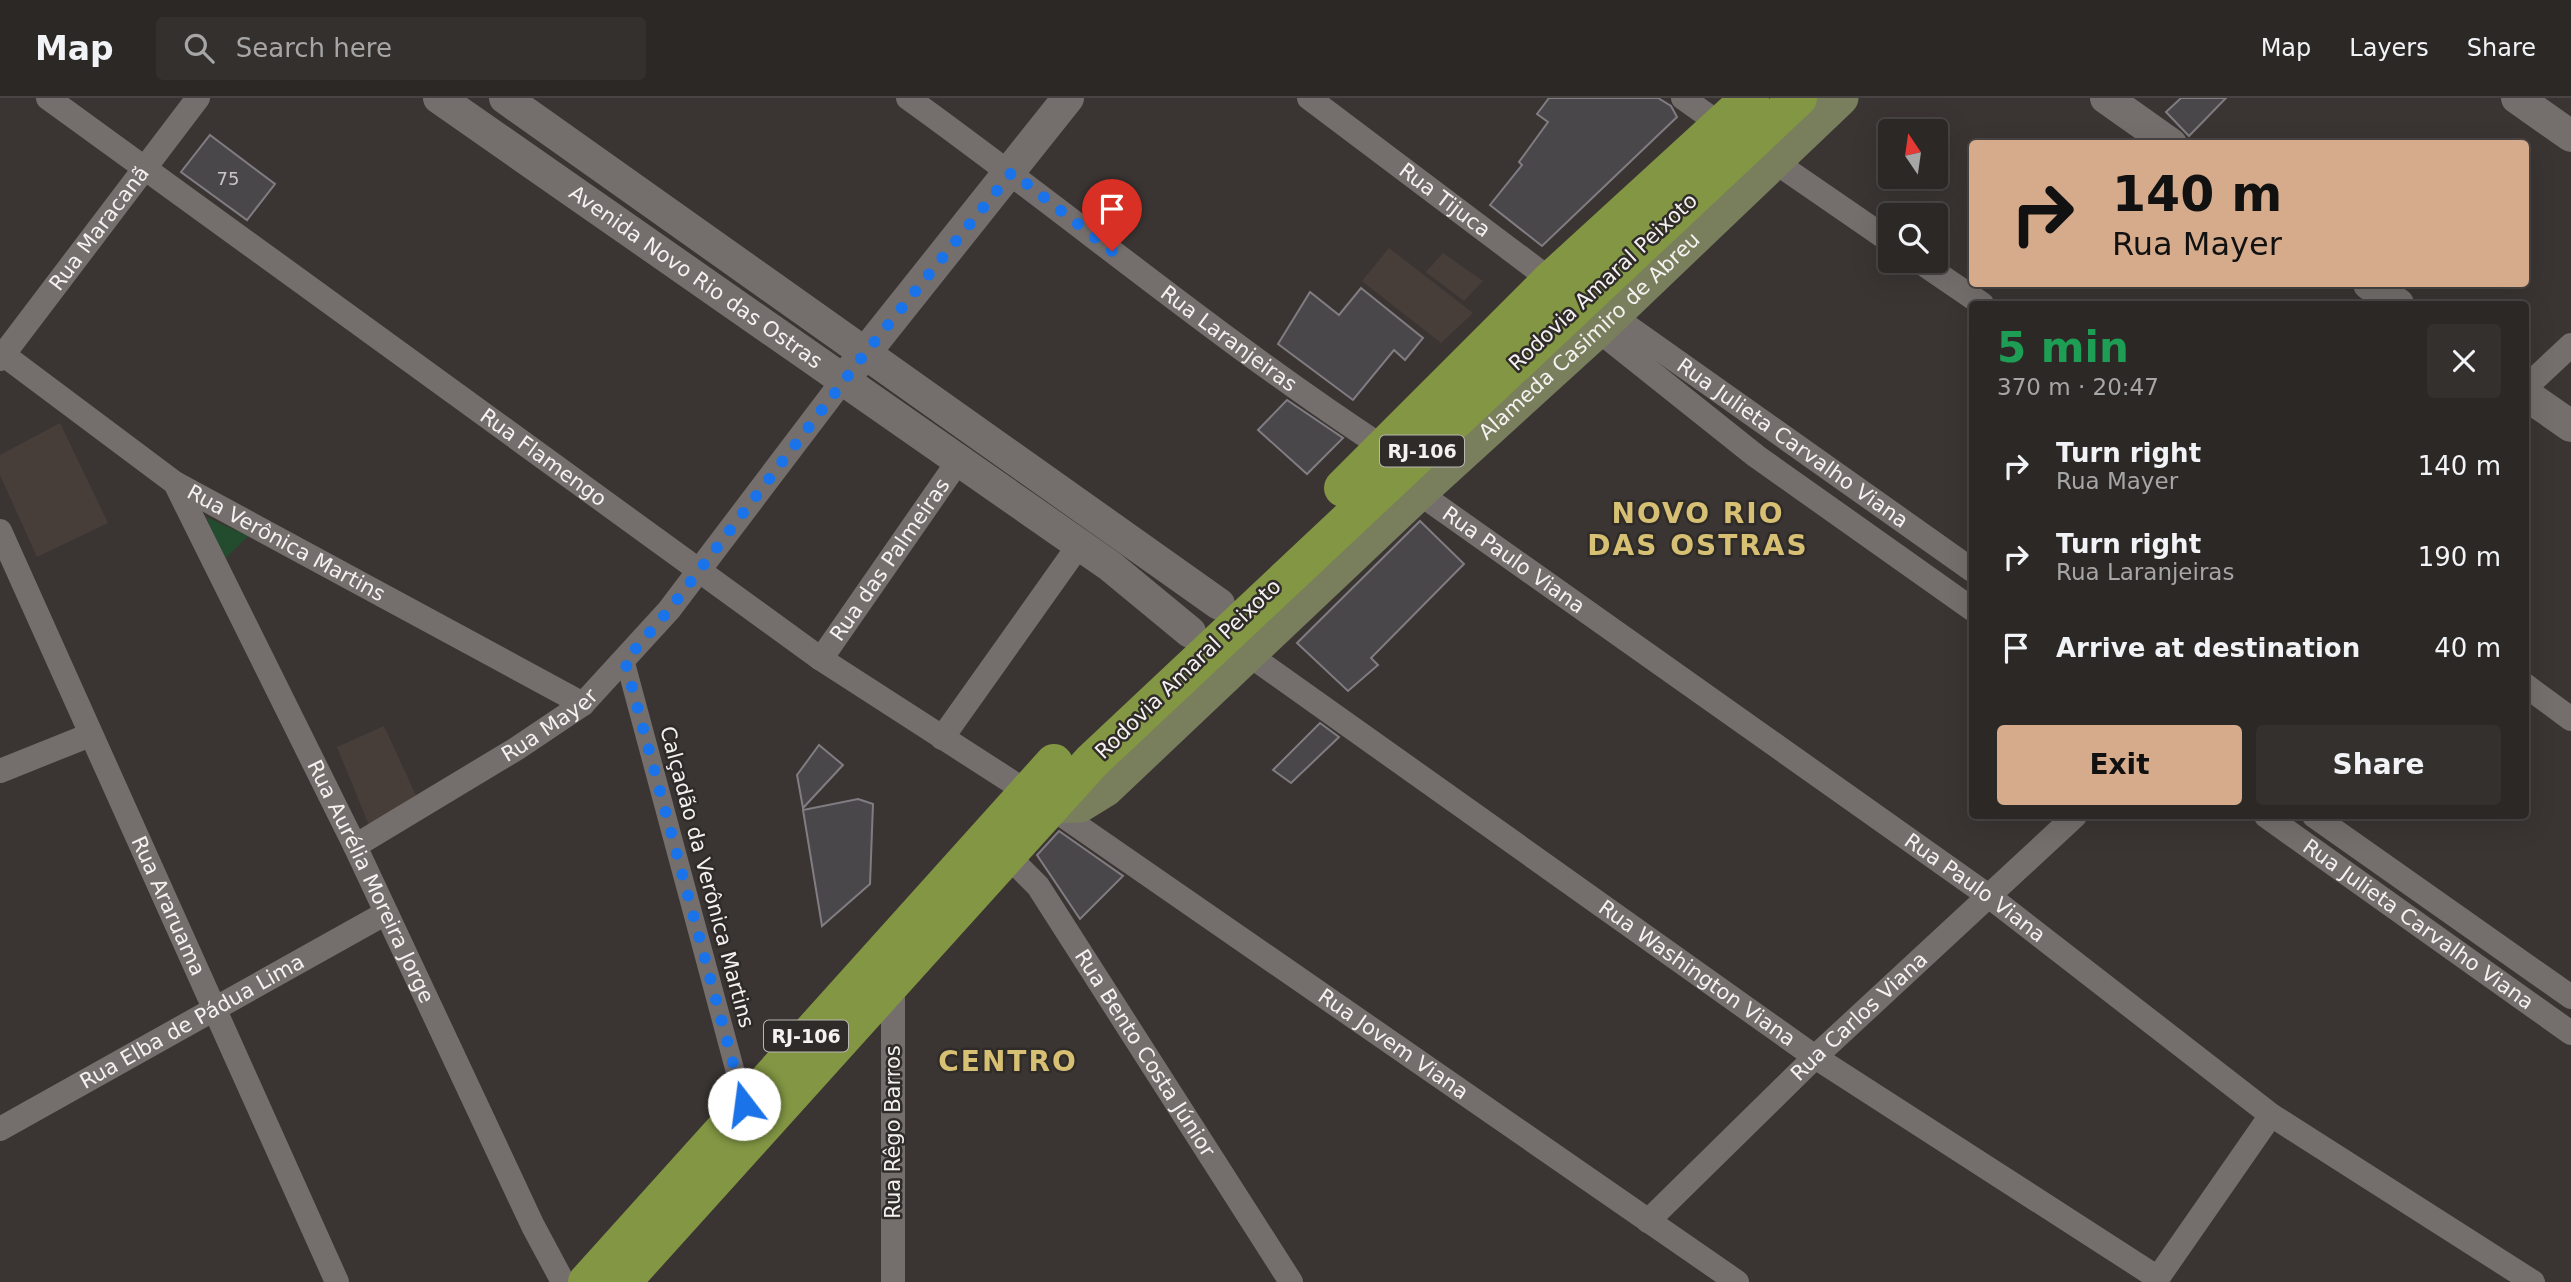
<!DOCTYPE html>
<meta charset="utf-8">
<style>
:root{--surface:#2c2826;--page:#34302e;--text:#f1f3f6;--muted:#a6a6a7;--line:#484443;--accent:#d6ab8b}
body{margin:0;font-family:"DejaVu Sans",sans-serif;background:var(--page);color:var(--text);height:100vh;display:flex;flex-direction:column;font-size:26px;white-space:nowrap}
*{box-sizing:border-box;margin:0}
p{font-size:23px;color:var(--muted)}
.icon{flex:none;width:38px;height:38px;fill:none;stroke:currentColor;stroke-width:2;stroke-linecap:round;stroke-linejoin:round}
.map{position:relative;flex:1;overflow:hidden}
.side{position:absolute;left:1969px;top:203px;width:560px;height:518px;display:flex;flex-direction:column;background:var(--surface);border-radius:7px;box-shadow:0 7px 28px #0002,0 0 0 2px var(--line)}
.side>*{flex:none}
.hud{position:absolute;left:1969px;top:42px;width:560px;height:147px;border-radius:7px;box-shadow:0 7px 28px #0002,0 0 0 2px var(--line);background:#d6ab8b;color:#111;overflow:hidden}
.needle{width:46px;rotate:347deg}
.controls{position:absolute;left:1878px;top:21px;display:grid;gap:14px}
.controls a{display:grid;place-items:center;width:70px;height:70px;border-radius:7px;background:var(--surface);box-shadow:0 7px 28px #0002,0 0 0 2px var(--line);font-size:35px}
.pin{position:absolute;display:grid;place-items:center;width:60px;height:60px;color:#fff;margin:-72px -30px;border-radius:50% 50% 50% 0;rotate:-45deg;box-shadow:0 0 7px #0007}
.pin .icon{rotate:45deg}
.me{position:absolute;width:77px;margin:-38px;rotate:345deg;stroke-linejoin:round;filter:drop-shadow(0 0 5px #0008)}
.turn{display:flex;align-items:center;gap:24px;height:147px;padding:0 28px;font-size:32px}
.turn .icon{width:91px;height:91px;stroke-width:2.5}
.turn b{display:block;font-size:49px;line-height:60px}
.round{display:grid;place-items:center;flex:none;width:74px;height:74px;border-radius:7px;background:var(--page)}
.overview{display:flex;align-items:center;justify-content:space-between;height:119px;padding:0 28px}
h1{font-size:42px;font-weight:700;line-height:52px;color:#1e9e55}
.action{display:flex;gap:14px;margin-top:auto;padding:14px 28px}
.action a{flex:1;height:80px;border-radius:7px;background:var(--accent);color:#111;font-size:28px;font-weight:700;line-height:80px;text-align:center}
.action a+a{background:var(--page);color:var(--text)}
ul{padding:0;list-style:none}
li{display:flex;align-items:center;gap:21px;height:91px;padding:0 28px}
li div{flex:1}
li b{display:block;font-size:26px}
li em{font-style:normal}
header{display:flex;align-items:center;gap:42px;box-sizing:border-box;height:98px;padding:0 35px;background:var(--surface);border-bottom:2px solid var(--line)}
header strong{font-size:33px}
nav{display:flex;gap:38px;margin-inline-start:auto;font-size:24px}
.search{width:490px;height:63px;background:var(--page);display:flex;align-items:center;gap:18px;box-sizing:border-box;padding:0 24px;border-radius:7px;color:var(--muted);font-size:26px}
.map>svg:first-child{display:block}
.built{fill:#483e39}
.green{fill:#234b2d}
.building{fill:#4a474b;stroke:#807c81;stroke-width:2}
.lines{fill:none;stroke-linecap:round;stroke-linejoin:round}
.pedestrian{stroke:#746f6c;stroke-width:19}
.minor{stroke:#746f6c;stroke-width:24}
.tertiary{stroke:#746f6c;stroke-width:32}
.secondary{stroke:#797e5d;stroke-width:35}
.trunk{stroke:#829643;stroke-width:38}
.route{stroke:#1a73e8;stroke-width:12;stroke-dasharray:0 21.6}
.labels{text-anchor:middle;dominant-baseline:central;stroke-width:5;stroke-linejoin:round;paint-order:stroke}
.number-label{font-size:18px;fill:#cac6c7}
.shield{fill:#2f2b28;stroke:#b9b6b4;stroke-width:2}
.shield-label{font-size:19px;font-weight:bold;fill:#f4f1f0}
.street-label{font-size:21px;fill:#f4f1f0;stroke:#2f2b28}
.district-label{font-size:28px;font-weight:bold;letter-spacing:2px;fill:#d7c074;stroke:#2f2b28}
</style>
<header>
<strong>Map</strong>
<div class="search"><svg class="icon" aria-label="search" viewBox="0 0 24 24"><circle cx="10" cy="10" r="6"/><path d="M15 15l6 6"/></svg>Search here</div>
<nav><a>Map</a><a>Layers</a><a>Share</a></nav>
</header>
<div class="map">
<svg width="2571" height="1184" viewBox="0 0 2571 1184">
<rect width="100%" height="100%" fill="#3a3532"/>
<path class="built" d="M 1389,150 L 1473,215 L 1441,245 L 1362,183 Z
M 1443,155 L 1483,183 L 1464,203 L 1426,174 Z
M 60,325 L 108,425 L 37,459 L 0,377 L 0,357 Z
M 384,628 L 419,704 L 371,732 L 337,649 Z"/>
<path class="green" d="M 206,419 L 248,438 L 225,461 Z"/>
<path class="building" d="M 1549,0 L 1658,0 L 1671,8 L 1677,19 L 1542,148 L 1490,107 L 1522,67 L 1519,64 L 1548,24 L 1537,16 Z
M 2181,0 L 2226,0 L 2189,38 L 2166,14 Z
M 210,37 L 275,86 L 247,122 L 181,74 Z
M 1361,190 L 1423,240 L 1405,262 L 1394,252 L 1353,302 L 1278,246 L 1310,194 L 1339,217 Z
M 1287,302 L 1343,340 L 1307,376 L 1258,332 Z
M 1420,423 L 1464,466 L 1371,560 L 1378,567 L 1348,593 L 1297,545 Z
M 1320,625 L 1339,639 L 1291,685 L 1273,672 Z
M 819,647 L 843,667 L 803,710 L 797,677 Z
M 858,701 L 873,706 L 870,786 L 822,828 L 803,712 Z
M 1059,733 L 1123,778 L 1080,821 L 1037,757 Z"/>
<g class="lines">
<path class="pedestrian" d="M 625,563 L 744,1006"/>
<g class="minor">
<path id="s1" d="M 48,0 L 821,561 L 1049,708 L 1737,1184"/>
<path id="s2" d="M 908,0 C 1068,115 1219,242 1384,350"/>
<path id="s3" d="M 1309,0 L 1560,189"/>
<path d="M 1683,0 L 1721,27"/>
<path d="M 1775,64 L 1890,143"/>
<path d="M 1919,163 L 1982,206"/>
<path id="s4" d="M 1613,218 L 1972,472"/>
<path d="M 1598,232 L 1756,358 L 1972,511"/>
<path id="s5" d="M 4,257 L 175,385 L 583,606"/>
<path id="s6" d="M 0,261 L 198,0"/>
<path d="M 2525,290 L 2571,247"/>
<path id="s7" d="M 175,385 L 355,748 L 533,1128 L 563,1184"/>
<path id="s8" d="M 1419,395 L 1990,799 L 2271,1017 L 2533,1184"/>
<path id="s9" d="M 0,433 L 337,1184"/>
<path id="s10" d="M 1248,556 L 1815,959 L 2158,1180"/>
<path id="s11" d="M 821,561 L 959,362"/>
<path d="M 2525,587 L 2571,621"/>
<path d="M 942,640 L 1079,447"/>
<path d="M 0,673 L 90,637"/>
<path id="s12" d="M 2266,718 L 2571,935"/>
<path d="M 2314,718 L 2571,899"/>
<path id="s13" d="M 355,748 L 516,651 L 583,606 L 669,512 L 844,281"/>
<path id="s14" d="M 991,756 L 1020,770 L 1038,788 L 1291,1184"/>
<path id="s15" d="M 0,1031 L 386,815"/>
<path id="s16" d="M 1648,1123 L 1815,959 L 2075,718"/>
<path d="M 893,1184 L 893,884"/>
<path d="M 2155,1184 L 2271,1017"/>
</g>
<g class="tertiary">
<path id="s17" d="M 439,0 L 1110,468 L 1190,534"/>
<path d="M 505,0 L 1219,506"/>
<path d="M 2106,0 L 2171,46"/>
<path d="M 2517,0 L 2571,38"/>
<path d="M 2369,186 L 2398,206"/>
<path d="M 853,270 L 1068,0"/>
<path d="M 2525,296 L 2571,328"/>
</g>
<path class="secondary" id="s18" d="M 1049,708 L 1080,707 L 1106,691 L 1419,395 L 1598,232 L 1841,0"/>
<path class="trunk" d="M 1343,390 L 1550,183 L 1750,0
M 587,1184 L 1054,665
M 622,1184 L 1092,663 L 1798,0"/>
</g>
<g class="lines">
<path class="route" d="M 744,1006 L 625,563 L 669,512 L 866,254 L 1012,74 L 1112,153"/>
</g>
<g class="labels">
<g class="number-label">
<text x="228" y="80">75</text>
</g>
<g class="shield">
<rect x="1380" y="337.5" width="84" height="31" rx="5"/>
<rect x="764" y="922.5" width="84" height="31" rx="5"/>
</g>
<g class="shield-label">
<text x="1422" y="353">RJ-106</text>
<text x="806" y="938">RJ-106</text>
</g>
<g class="street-label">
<text stroke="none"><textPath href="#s3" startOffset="170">Rua Tijuca</textPath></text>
<text stroke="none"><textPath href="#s6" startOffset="164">Rua Maracanã</textPath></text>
<text stroke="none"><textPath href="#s17" startOffset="313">Avenida Novo Rio das Ostras</textPath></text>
<text transform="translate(1603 184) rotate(-43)">Rodovia Amaral Peixoto</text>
<text stroke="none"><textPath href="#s18" startOffset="724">Alameda Casimiro de Abreu</textPath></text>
<text stroke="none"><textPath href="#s2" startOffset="401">Rua Laranjeiras</textPath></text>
<text stroke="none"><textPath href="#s4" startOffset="220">Rua Julieta Carvalho Viana</textPath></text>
<text stroke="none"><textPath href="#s1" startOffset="612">Rua Flamengo</textPath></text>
<text stroke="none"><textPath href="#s5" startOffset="340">Rua Verônica Martins</textPath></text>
<text stroke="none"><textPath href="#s11" startOffset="121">Rua das Palmeiras</textPath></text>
<text stroke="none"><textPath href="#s8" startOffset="116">Rua Paulo Viana</textPath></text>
<text transform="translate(1188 571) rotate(-44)">Rodovia Amaral Peixoto</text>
<text stroke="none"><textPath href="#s13" startOffset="229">Rua Mayer</textPath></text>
<text transform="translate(707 779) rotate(75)">Calçadão da Verônica Martins</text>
<text stroke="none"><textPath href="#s7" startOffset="444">Rua Aurélia Moreira Jorge</textPath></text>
<text stroke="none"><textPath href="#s8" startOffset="682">Rua Paulo Viana</textPath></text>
<text stroke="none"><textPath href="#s9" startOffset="411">Rua Araruama</textPath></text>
<text stroke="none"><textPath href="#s12" startOffset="187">Rua Julieta Carvalho Viana</textPath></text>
<text stroke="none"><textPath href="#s10" startOffset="551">Rua Washington Viana</textPath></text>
<text stroke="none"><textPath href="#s16" startOffset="294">Rua Carlos Viana</textPath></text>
<text stroke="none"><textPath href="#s15" startOffset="220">Rua Elba de Pádua Lima</textPath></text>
<text stroke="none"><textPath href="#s1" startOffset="1645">Rua Jovem Viana</textPath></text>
<text stroke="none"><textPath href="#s14" startOffset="256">Rua Bento Costa Júnior</textPath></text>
<text transform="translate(893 1034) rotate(-90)">Rua Rêgo Barros</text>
</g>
<g class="district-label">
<text x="1698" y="415">NOVO RIO<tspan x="1698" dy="32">DAS OSTRAS</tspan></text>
<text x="1008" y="963">CENTRO</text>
</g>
</g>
</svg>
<div class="controls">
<a><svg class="needle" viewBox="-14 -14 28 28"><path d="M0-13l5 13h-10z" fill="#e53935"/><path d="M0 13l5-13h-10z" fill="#a6a6a7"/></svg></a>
<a><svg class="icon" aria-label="search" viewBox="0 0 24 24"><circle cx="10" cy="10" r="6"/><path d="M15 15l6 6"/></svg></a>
</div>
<div class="pin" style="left:1112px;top:153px;background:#d93025"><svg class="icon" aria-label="arrive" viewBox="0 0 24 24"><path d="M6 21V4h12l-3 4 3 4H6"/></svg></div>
<svg class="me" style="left:744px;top:1006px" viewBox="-20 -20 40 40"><circle r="19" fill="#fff"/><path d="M0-13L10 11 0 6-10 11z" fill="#1a73e8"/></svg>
<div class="hud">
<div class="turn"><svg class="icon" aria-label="right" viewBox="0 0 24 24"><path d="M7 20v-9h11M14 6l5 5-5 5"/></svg><div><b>140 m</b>Rua Mayer</div></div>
</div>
<section class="side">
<div class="overview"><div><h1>5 min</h1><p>370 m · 20:47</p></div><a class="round"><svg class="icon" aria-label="close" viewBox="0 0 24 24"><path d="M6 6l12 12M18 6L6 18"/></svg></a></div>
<ul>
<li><svg class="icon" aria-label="right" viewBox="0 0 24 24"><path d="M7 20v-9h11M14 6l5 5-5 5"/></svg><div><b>Turn right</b><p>Rua Mayer</p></div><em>140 m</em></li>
<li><svg class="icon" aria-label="right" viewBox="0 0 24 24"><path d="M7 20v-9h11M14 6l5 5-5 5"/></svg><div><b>Turn right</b><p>Rua Laranjeiras</p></div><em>190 m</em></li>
<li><svg class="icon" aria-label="arrive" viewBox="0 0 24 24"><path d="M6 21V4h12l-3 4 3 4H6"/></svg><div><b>Arrive at destination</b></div><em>40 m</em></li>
</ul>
<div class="action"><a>Exit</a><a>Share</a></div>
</section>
</div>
